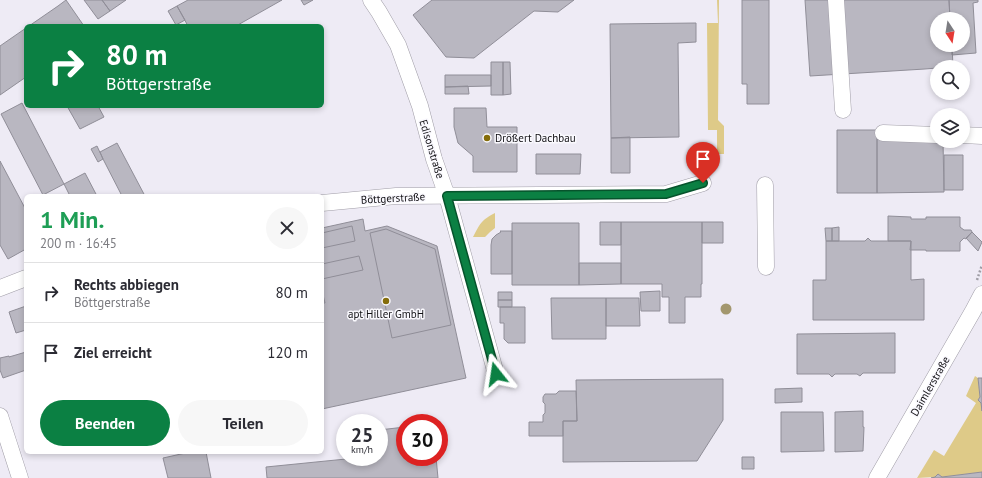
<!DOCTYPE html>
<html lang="de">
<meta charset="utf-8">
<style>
:root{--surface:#fff;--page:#f7f7f7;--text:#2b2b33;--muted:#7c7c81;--line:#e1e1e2;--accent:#0b8043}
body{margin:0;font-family:"PT Sans",sans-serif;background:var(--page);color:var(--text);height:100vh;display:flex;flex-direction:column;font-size:15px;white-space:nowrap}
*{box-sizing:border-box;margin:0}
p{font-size:13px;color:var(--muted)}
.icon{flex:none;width:22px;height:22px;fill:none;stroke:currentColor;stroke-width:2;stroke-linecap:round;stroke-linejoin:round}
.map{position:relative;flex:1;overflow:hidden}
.side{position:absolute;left:24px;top:194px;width:300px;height:260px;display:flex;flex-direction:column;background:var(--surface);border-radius:6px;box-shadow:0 2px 6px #0003}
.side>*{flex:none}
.top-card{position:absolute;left:24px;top:24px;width:300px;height:84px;border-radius:6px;box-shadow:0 2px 6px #0003;background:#0b8043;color:#fff;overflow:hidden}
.needle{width:26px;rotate:168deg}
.buttons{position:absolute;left:930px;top:12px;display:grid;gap:8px}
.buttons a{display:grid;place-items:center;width:40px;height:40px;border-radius:50%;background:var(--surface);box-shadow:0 2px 6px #0003;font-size:20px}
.speed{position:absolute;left:336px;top:414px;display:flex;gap:8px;font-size:20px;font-weight:700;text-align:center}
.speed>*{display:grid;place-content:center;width:52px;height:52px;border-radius:50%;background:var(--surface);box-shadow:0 2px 6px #0003;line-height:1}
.speed small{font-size:10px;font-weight:400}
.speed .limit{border:6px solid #d22;background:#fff;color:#111}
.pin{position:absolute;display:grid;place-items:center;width:34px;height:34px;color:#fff;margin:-41px -17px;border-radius:50% 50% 50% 0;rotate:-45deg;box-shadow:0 0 4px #0007}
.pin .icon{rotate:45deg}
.me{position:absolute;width:44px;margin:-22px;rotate:345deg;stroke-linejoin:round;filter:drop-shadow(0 0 3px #0008)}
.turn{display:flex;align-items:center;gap:14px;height:84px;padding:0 16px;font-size:18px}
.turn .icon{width:52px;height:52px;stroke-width:2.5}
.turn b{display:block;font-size:28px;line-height:34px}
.round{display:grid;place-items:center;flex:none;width:42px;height:42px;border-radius:21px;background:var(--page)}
.headline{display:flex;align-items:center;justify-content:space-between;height:68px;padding:0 16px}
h1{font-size:24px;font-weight:600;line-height:30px;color:#1e9e55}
.primary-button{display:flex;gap:8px;margin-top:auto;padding:8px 16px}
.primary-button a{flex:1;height:46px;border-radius:24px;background:var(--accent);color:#fff;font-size:16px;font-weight:600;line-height:46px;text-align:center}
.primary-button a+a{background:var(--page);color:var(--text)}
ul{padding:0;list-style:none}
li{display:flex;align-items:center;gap:12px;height:60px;padding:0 16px;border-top:1px solid var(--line)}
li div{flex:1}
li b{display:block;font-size:15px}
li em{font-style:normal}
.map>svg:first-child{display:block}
.green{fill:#deca88}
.building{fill:#b9b7c1;stroke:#908e98}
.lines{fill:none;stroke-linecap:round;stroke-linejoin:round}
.minor-casing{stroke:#a09da7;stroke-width:17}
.path{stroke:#9f9da5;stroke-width:2.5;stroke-dasharray:2 2;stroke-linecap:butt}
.minor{stroke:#fff;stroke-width:16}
.tree{fill:#a3976e}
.route-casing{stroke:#07532c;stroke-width:10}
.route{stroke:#0b8043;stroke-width:7}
.poi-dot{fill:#856d0b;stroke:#faf9fe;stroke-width:1.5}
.labels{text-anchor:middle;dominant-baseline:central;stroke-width:3;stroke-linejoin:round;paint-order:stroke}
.poi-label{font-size:11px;fill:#111014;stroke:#faf9fe;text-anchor:start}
.street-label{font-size:11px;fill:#111014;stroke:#faf9fe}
</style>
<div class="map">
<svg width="982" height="478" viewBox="0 0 982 478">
<rect width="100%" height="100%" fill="#eeebf5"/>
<path class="green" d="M 717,0 L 719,0 L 718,120 L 724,126 L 724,154 L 717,154 L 717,130 L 708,130 L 707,23 L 718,23 Z
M 495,213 L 495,228 L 490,232 L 485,237 L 473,237 C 480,224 481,220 495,213 Z
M 975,376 L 978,378 L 980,397 L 978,400 L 981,403 L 982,411 L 982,472 L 942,477 L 938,474 L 935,477 L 917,478 L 934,450 L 944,456 L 976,403 L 966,396 Z"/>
<path class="building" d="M 66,0 L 84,26 L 29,26 L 58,6 Z
M 84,0 L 102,0 L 110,11 L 98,19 Z
M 102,0 L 126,0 L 110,11 Z
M 188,0 L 282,0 L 236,26 L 188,26 L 177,6 Z
M 301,0 L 313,0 L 304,5 Z
M 432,0 L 574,0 L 558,12 L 534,11 L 474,58 L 446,57 L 413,15 Z
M 742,0 L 769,0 L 769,104 L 747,104 L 747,84 L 742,84 Z
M 805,0 L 949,0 L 950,19 L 937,19 L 937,45 L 952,45 L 953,67 L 937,67 L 937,68 L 925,69 L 810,76 Z
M 949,0 L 978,0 L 978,2 L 973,3 L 976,53 L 952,55 L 952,45 L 963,45 L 963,19 L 950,19 Z
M 177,6 L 185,20 L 176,25 L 168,11 Z
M 696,23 L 696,42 L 678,43 L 679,137 L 611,138 L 610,24 Z
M 26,28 L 26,77 L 0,95 L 0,46 Z
M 491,62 L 503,62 L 503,95 L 491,95 Z
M 503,62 L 510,62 L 511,94 L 503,95 Z
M 445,75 L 491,75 L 491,86 L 445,87 Z
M 468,86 L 469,94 L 445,94 L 445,87 Z
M 22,103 L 64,184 L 43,195 L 1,114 Z
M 67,106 L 98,106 L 104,117 L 80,129 Z
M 454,108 L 486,108 L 487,127 L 517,127 L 517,172 L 473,172 L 473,156 L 458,143 L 454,127 Z
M 837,130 L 877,130 L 877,193 L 837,193 Z
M 630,137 L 630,173 L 611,173 L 611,138 Z
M 937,138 L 937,141 L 943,141 L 944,192 L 877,193 L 877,139 Z
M 117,143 L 145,196 L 122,196 L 103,159 L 100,152 Z
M 97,146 L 103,159 L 98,162 L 91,149 Z
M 536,154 L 581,154 L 580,174 L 536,174 Z
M 944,155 L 963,155 L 963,190 L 944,190 Z
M 0,161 L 26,210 L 26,249 L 8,259 L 0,245 Z
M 85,173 L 97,196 L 70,196 L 64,184 Z
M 888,216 L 911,217 L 911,219 L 926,219 L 926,217 L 960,217 L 960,227 L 964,230 L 971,230 L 972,232 L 966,239 L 964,238 L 960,242 L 960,251 L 926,251 L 926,250 L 910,250 L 911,241 L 888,241 Z
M 363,219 L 365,231 L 387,226 L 437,246 L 466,378 L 322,409 L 322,228 Z
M 600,222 L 621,222 L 621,245 L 600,245 Z
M 621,222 L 702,222 L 702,284 L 701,284 L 701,297 L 685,297 L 685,323 L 669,323 L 669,297 L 662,297 L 662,284 L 621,284 Z
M 702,222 L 723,222 L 723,243 L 702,243 Z
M 512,223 L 579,223 L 579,285 L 512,285 Z
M 352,226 L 355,241 L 322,248 L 322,233 Z
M 839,227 L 839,241 L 832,241 L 832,228 Z
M 825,228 L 832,228 L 832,241 L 826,241 Z
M 386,229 L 435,249 L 451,325 L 392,338 L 370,233 Z
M 500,231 L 512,231 L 512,274 L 491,274 L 491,245 L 492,239 L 496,235 L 501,232 Z
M 972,232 L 982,242 L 978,251 L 966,238 Z
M 868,238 L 871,241 L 911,241 L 911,280 L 924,279 L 924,320 L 813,320 L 813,280 L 826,280 L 826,241 L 865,241 Z
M 359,256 L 363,270 L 322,279 L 322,264 Z
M 579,263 L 621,263 L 621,284 L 579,285 Z
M 322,291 L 325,303 L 322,303 Z
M 660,291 L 660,311 L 641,311 L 640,292 Z
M 498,292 L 512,292 L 512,300 L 498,300 Z
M 551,298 L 606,298 L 606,339 L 552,339 Z
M 606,298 L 639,298 L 640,326 L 606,326 Z
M 498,300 L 512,300 L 512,307 L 498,307 Z
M 26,306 L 26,330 L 16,333 L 9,312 Z
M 500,307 L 525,307 L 525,343 L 508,343 L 504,339 L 504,323 L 500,323 Z
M 895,333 L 895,373 L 863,373 L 860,376 L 857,374 L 835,374 L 832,377 L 829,374 L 797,374 L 797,334 Z
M 26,352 L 26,370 L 3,378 L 0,370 L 0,358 L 9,356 L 9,357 Z
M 978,378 L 982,378 L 982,411 L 981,403 L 978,400 L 980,397 Z
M 723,379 L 723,420 L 697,461 L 563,462 L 563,421 L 577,421 L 576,380 Z
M 802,388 L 802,402 L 775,403 L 775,389 Z
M 559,391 L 576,391 L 577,421 L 563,421 L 563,436 L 529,436 L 529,422 L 543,422 L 543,415 L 545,413 L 545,404 L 543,402 L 543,397 L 545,394 L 556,394 Z
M 863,411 L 863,427 L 864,427 L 863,451 L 835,452 L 835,412 Z
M 781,412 L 823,412 L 824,451 L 781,452 Z
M 405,427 L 405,457 L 436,457 L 438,478 L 267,478 L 266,467 L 366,457 L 379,457 L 379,430 Z
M 190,452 L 206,452 L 211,478 L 168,478 L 163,458 Z
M 742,457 L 754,457 L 754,469 L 742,469 Z
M 982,472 L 982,478 L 931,478 L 935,477 L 938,474 L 942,477 Z"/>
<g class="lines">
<defs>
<path id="minor" d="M 371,0 L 379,12 L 398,45 L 420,106 L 434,159 L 447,196 L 496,374
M 836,0 L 843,110
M 883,133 L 937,135
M 963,135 L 982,136
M 765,185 L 766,267
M 322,203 L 396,196 L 666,194 L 703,183
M 0,288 L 26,278
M 0,416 L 20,478
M 877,478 L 973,311 L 982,294"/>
</defs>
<use href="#minor" class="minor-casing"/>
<path class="path" d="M 977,280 L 982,265"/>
<use href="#minor" class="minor"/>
</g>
<circle class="tree" cx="726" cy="309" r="5.5"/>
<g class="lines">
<defs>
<path id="route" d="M 496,374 L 447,196 L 666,194 L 703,183"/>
</defs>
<use href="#route" class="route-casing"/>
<use href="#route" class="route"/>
</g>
<g class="poi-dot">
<circle cx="487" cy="138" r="4"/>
<circle cx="386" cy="301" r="4"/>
</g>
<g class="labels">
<g class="poi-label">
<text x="495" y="138">Drößert Dachbau</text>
<text x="386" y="314" text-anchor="middle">apt Hiller GmbH</text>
</g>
<g class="street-label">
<text transform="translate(432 149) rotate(73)">Edisonstraße</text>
<text transform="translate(393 198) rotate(-3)">Böttgerstraße</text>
<text transform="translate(930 386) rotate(-60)">Daimlerstraße</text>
</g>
</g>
</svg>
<div class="buttons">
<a><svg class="needle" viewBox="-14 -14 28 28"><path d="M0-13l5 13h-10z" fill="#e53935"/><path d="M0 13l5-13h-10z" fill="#7c7c81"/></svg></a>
<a><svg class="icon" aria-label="search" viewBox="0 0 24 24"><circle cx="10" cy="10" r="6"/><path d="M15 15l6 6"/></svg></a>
<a><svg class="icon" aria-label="layers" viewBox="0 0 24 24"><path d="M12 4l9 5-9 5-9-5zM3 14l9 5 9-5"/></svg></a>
</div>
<div class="speed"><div>25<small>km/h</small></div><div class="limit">30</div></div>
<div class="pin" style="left:703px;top:183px;background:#d93025"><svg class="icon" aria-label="arrive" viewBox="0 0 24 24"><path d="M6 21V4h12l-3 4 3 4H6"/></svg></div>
<svg class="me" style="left:496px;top:374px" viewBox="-20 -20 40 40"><path d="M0-17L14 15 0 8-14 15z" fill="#0b8043" stroke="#fff" stroke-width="4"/></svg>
<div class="top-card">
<div class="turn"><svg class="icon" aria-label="right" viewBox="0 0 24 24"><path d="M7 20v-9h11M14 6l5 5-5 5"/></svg><div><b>80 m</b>Böttgerstraße</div></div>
</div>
<section class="side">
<div class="headline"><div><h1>1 Min.</h1><p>200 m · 16:45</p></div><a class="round"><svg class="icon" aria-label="close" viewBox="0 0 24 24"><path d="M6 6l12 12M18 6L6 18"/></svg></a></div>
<ul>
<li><svg class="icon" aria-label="right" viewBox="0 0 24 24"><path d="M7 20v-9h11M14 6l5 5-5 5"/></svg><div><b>Rechts abbiegen</b><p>Böttgerstraße</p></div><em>80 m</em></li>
<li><svg class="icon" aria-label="arrive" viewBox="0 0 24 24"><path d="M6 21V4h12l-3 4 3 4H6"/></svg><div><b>Ziel erreicht</b></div><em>120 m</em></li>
</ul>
<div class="primary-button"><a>Beenden</a><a>Teilen</a></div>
</section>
</div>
